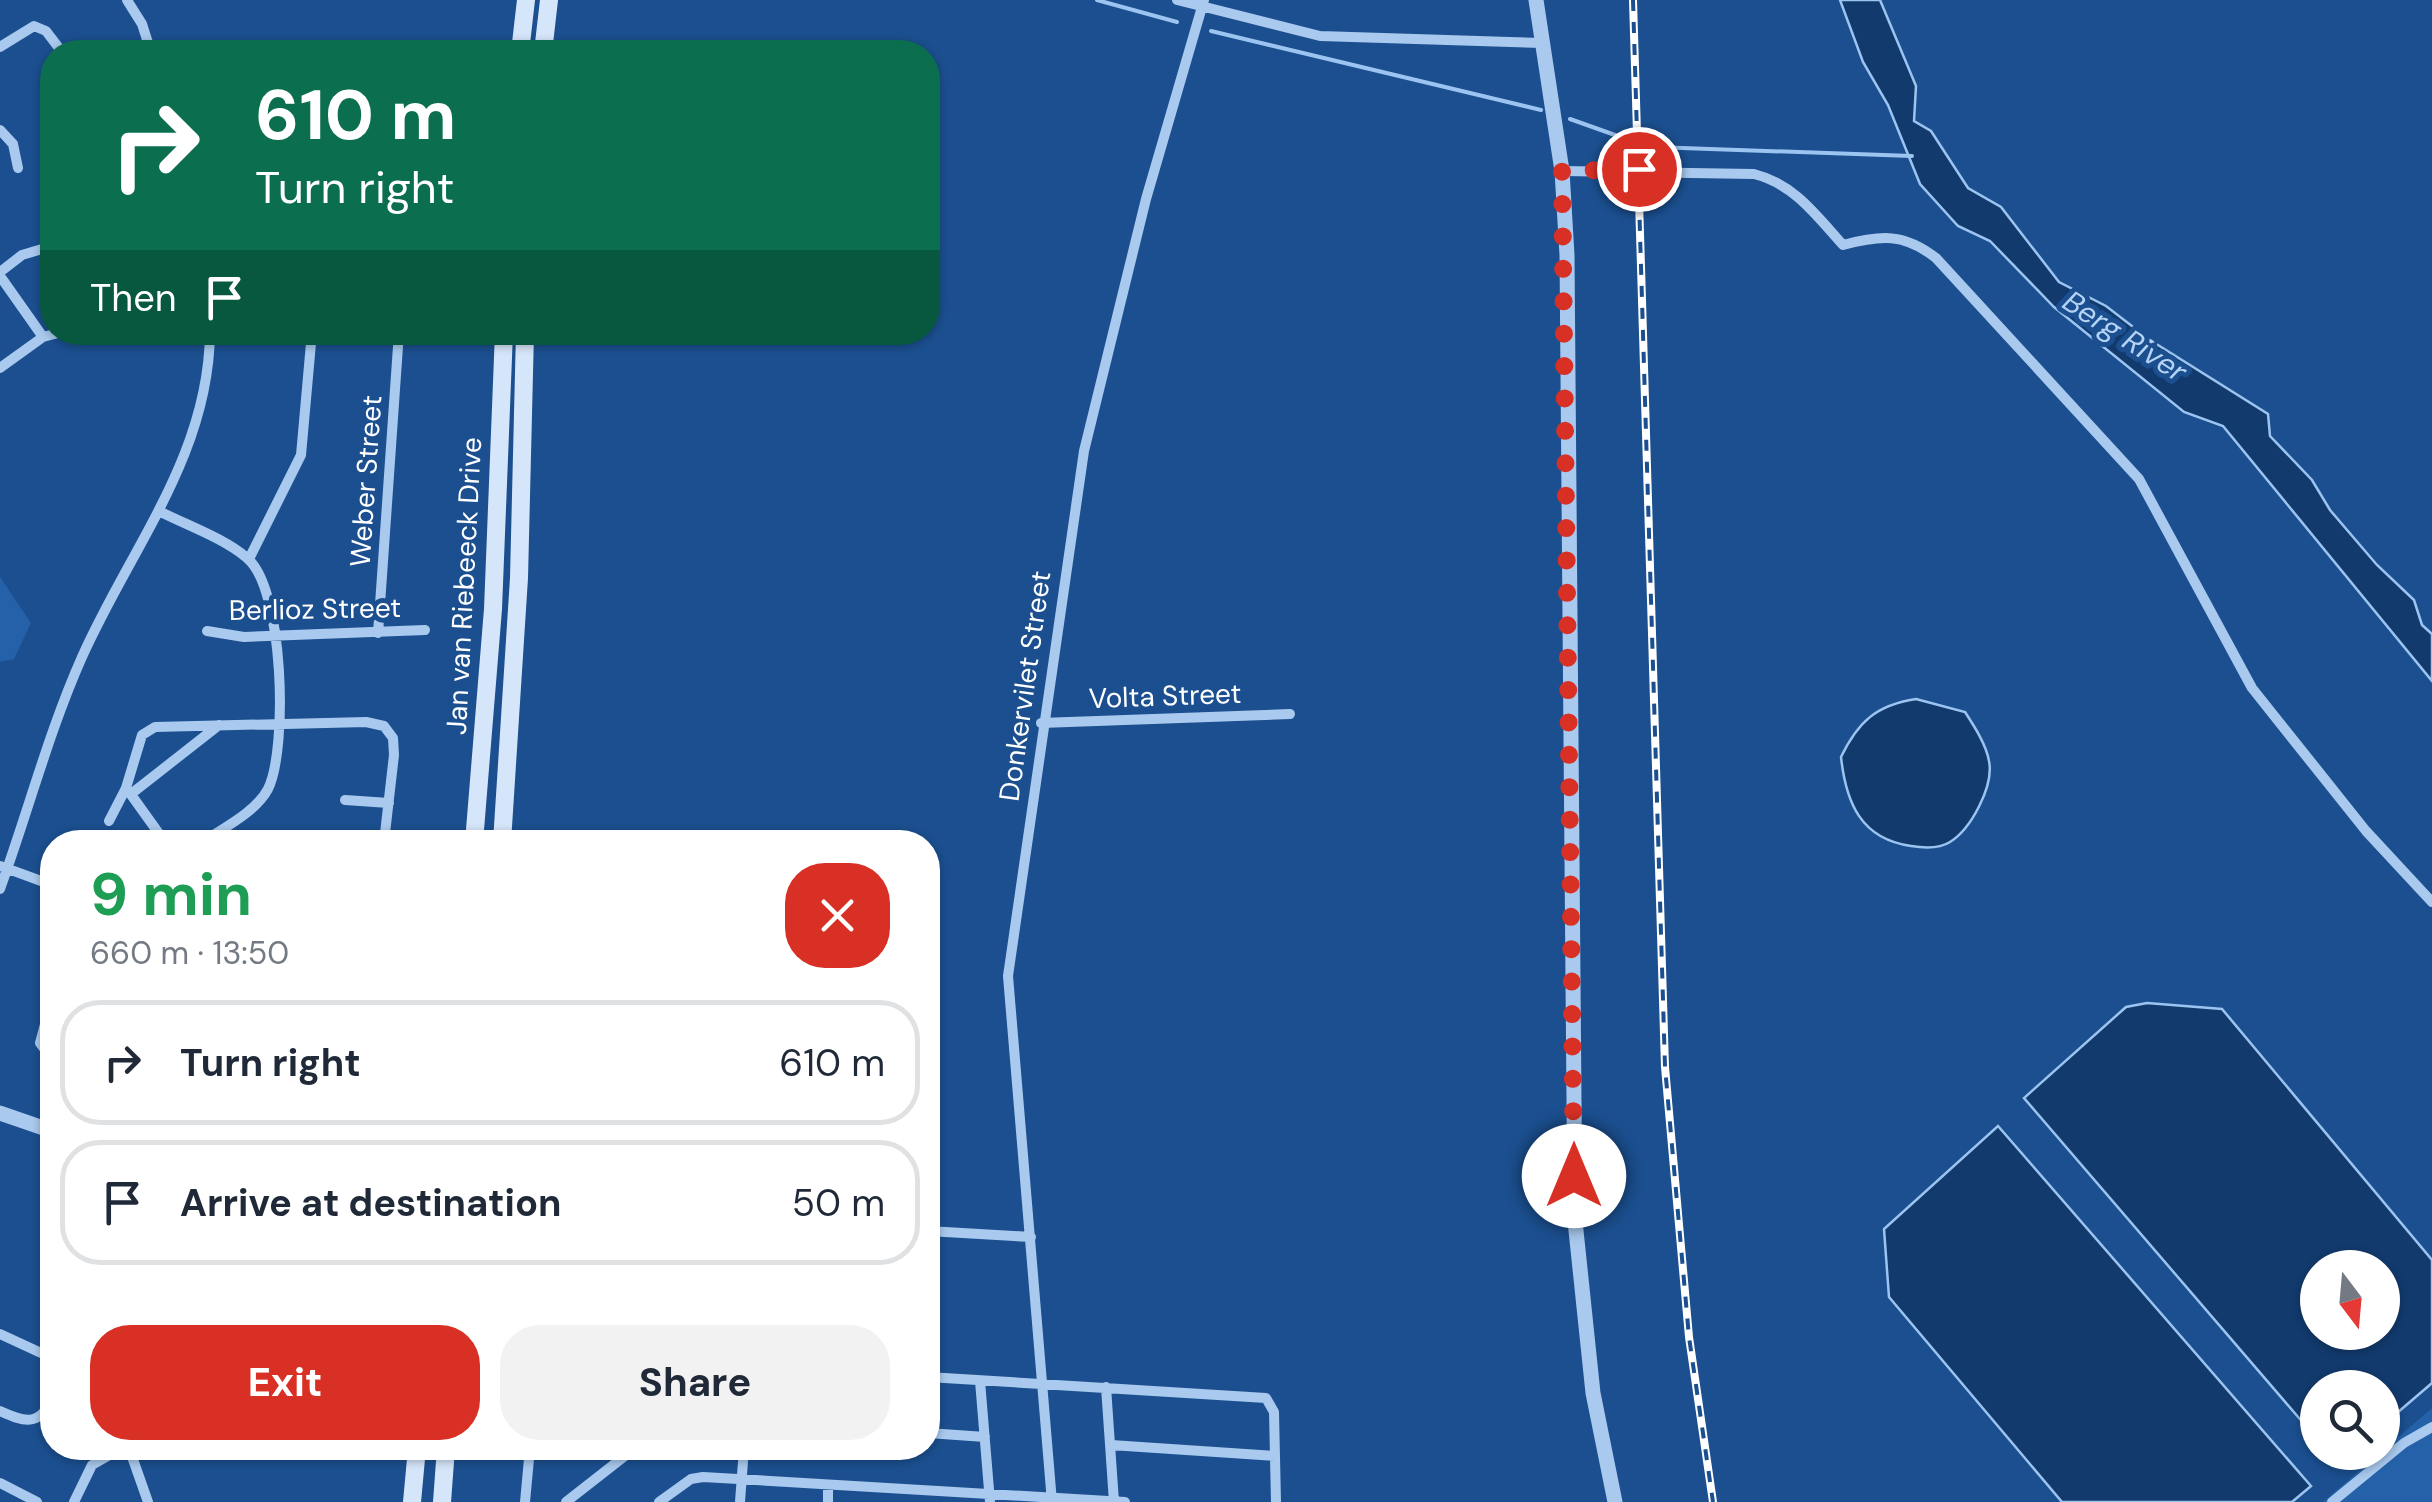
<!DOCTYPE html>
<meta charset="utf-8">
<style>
:root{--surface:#fff;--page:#f2f2f3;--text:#1f2937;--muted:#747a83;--line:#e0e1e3;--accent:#d93025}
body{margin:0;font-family:"DM Sans",sans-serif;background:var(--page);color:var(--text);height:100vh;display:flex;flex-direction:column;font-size:38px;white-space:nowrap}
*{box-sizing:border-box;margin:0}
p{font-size:32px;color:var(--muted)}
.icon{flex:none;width:55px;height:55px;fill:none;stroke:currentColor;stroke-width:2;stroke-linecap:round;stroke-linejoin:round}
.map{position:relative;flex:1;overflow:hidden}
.side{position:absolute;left:40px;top:830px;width:900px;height:630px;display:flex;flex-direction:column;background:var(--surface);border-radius:40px;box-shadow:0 2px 8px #0004}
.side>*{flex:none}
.top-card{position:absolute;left:40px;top:40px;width:900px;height:305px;border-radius:40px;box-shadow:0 2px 8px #0004;background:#0b6e4f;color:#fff;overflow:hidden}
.needle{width:65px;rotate:164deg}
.controls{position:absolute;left:2300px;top:1250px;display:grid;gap:20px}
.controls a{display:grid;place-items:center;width:100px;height:100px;border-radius:50%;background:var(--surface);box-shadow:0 2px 8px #0004;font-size:50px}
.pin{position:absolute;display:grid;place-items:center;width:85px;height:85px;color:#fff;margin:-42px;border:5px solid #fff;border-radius:50%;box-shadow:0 2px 10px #0007}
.me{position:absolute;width:110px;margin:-55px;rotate:0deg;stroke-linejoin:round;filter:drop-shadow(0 0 8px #0008)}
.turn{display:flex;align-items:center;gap:35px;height:210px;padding:0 50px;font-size:45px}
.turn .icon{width:130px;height:130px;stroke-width:2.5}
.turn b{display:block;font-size:70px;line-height:85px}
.then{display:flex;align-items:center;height:95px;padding:0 50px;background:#0003;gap:20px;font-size:38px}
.round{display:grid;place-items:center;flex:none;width:105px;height:105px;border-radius:40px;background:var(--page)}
.summary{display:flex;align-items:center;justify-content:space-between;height:170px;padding:0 50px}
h1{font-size:60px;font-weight:700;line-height:75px;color:#1e9e55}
.button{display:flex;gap:20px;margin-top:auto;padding:20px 50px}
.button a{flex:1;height:115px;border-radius:40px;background:var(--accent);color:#fff;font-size:40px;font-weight:700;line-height:115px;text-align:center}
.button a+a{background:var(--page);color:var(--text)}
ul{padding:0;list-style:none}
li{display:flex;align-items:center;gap:30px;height:125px;margin:0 20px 15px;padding:0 30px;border:5px solid var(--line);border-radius:40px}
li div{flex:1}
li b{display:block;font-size:38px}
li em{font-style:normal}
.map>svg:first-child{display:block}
.green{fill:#2461a8}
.water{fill:#123a6d;stroke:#9cc4f0;stroke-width:2.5;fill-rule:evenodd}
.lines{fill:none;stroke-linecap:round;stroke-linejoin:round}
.stream{stroke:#9cc4f0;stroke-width:4}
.minor{stroke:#a9c9ee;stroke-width:10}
.tertiary{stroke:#a9c9ee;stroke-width:15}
.secondary{stroke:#d6e6fa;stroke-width:18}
.rail-casing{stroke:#fff;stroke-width:8}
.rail{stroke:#1b4f8f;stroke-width:4;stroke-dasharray:11;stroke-linecap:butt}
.route{stroke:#d93025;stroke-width:18;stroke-dasharray:0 32.4}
.labels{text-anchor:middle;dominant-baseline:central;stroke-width:10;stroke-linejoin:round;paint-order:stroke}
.street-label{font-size:28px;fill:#fff;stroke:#1b4f8f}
.water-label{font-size:30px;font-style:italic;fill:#b5d3f5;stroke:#1b4f8f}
</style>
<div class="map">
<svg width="2432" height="1502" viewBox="0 0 2432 1502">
<rect width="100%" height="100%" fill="#1b4f8f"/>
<path class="green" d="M 0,577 L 31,623 L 14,659 L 0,662 Z
M 2432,1408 L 2432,1502 L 2323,1502 Z"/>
<path class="water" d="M 1840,0 L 1880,0 L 1916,86 L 1914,121 L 1931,131 L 1968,188 L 2001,207 L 2059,282 L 2106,306 L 2150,340 L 2268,414 L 2270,436 L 2312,480 L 2330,510 L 2377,565 L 2414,600 L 2422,625 L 2432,634 L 2432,681 L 2223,426 L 2184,412 L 2054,307 L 1990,241 L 1958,226 L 1920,184 L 1888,105 L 1863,62 Z
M 1916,699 L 1965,712 C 1974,726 1986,744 1989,761 C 1994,786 1971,829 1950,842 C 1939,849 1923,848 1911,846 C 1861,839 1846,803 1841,757 C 1858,722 1876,705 1916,699 Z
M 2147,1003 L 2222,1009 L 2432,1260 L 2432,1383 L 2383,1425 L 2382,1388 L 2318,1388 L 2317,1439 L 2024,1098 L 2126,1007 ZM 2318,1268 L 2382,1268 L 2382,1332 L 2318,1332 Z
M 1998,1126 L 2311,1486 L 2292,1502 L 2062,1502 L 1889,1297 L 1884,1229 Z"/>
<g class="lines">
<path class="stream" d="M 1097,0 L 1177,22
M 1211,31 L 1541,110
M 1570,119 L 1615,135
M 1630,140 L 1631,140
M 1654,147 L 1912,156"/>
<path class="minor" d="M 127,0 L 142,24 L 151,52
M 1177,0 L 1320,36 L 1543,43
M 0,47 L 34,26 L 46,31 L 62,52
M 0,130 L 13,144 L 18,168
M 1562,171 L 1754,174 C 1794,184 1816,215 1843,245 C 1881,235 1904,233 1936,258 L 2139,479 L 2252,688 L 2366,831 L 2432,902
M 0,272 L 22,255 L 52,246
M 0,276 L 43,337
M 0,368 L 43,337 L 62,332
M 159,511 C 186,525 224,538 247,558 C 284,588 288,749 268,789 C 256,812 223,828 203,842
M 249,559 L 301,455 L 312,332
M 207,631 L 244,637 L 425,630
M 378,633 L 399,332
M 1041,723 L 1290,714
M 127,789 L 165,842
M 131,794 L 219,725
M 345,800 L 389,803
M 109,821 L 126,788 L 142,735 L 155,727 L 366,722 L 384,726 L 393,738 L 394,755 L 384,842
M 0,866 L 52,885
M 0,889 C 28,812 49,731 82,657 C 130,549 209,456 210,332
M 52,998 L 40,1043 L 52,1059
M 928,1231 L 1031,1237
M 0,1334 L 52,1358
M 928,1377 L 1266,1398 L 1274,1412 L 1276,1502
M 980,1381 L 990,1502
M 1106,1387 L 1114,1502
M 0,1411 C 24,1422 39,1427 52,1399
M 928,1433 L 985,1437
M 1111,1445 L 1275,1456
M 129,1448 L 148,1502
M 0,1483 L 37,1502
M 74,1502 L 92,1465 L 122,1448
M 525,1502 L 530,1448
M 566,1502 L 635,1448
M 659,1502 L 691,1479 L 703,1477 L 1125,1502
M 740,1502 L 744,1448
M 828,1502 L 828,1485
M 1052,1502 L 1008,976 L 1084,451 L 1146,199 L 1204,0
M 2332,1502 L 2404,1443 L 2432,1427"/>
<path class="tertiary" d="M 1536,0 L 1562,171 L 1567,255 L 1575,1221 L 1593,1393 L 1615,1502
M 0,1113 L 52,1131"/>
<path class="secondary" d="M 520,52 L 526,0
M 543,52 L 549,0
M 474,842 L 493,609 L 504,332
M 502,842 L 519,578 L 525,332
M 412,1502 L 417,1448
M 442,1502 L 446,1448"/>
<defs>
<path id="rail" d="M 1633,0 L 1665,1067 L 1689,1337 L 1713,1502"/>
</defs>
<use href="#rail" class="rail-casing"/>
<use href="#rail" class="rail"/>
</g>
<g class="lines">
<path class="route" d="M 1574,1176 L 1562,171 L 1639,169"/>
</g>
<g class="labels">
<g class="street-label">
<text transform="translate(366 481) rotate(-86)">Weber Street</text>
<text transform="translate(464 586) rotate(-87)">Jan van Riebeeck Drive</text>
<text transform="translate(315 609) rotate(-1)">Berlioz Street</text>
<text transform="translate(1025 686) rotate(-82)">Donkervilet Street</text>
<text transform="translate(1165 696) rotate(-2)">Volta Street</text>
</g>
<g class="water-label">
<text transform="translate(2125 336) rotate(33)">Berg River</text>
</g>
</g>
</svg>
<div class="controls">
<a><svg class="needle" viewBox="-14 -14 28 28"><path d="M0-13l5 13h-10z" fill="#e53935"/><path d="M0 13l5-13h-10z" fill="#747a83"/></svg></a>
<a><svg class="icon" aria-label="search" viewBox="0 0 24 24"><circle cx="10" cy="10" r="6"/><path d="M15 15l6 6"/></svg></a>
</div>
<div class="pin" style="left:1639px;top:169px;background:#d93025"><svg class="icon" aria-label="arrive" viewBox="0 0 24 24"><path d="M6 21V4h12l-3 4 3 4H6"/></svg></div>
<svg class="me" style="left:1574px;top:1176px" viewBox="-20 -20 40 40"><circle r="19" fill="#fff"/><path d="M0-13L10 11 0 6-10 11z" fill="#d93025"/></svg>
<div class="top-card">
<div class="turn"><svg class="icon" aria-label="right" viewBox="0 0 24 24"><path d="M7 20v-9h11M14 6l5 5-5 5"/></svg><div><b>610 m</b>Turn right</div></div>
<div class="then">Then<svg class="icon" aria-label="arrive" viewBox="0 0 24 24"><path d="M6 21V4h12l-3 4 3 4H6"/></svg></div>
</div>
<section class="side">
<div class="summary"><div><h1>9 min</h1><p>660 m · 13:50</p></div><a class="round" style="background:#d93025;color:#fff"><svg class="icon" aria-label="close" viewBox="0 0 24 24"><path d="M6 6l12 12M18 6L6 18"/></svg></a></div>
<ul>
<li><svg class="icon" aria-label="right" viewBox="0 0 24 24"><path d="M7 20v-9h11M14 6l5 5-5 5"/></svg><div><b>Turn right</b></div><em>610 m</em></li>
<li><svg class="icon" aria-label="arrive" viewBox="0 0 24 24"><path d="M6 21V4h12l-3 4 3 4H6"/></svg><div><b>Arrive at destination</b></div><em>50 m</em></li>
</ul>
<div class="button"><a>Exit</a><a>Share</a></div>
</section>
</div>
